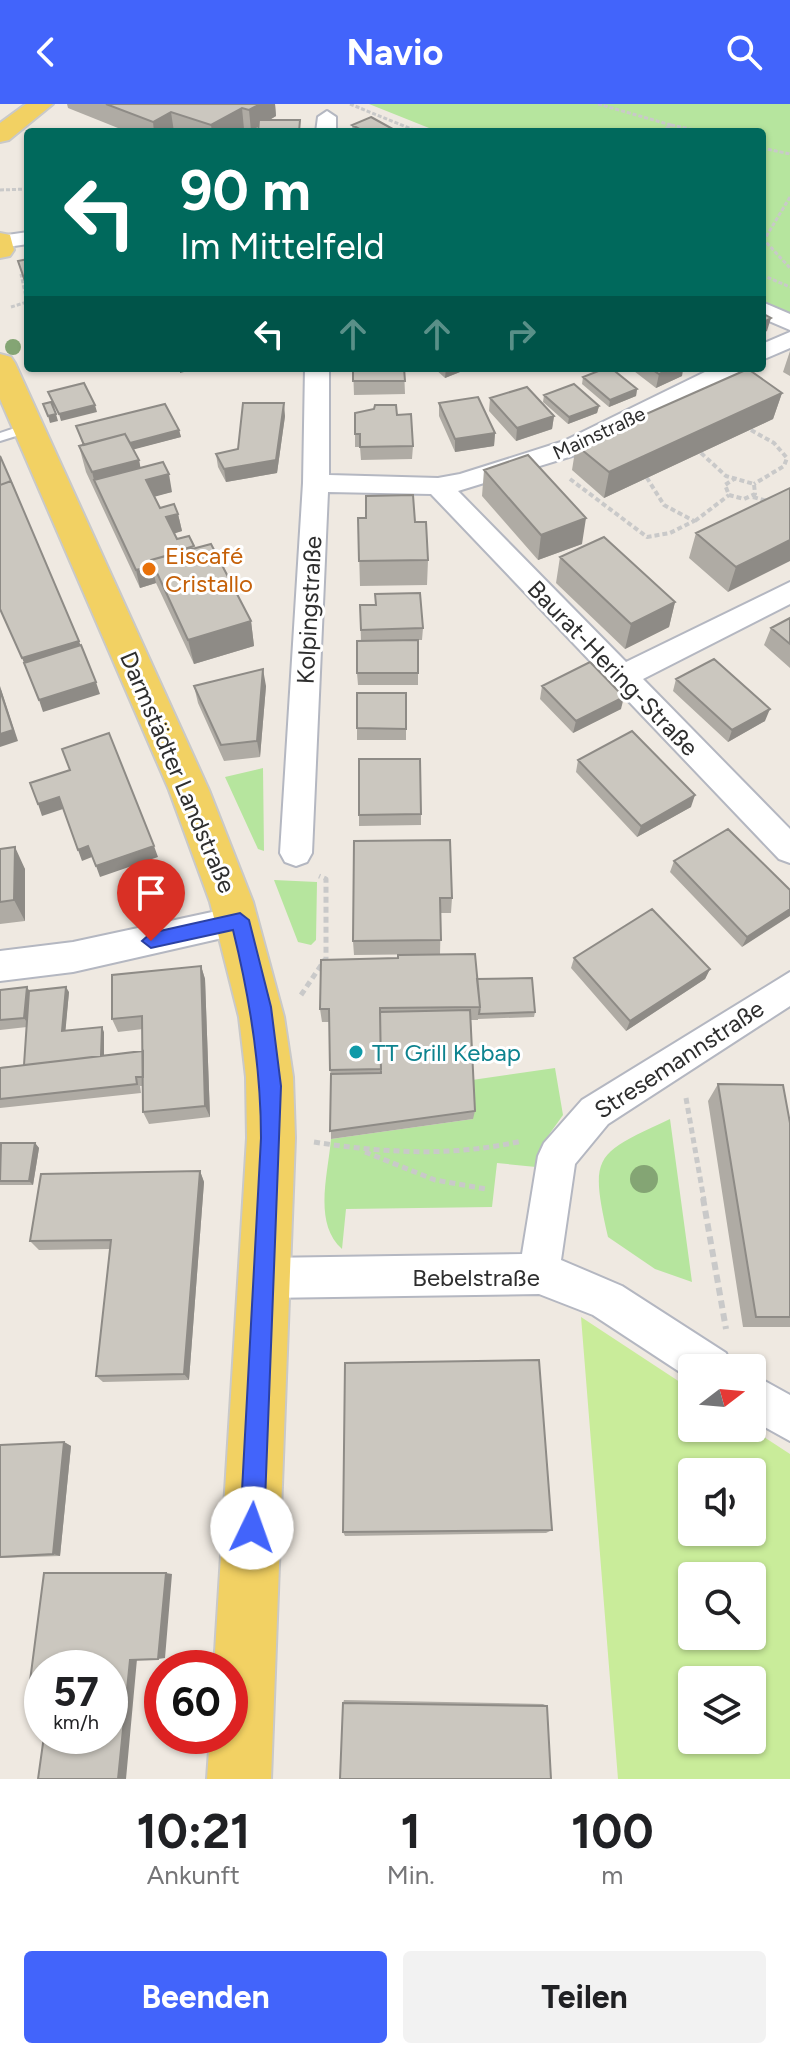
<!DOCTYPE html>
<html lang="de">
<meta charset="utf-8">
<style>
:root{--surface:#fff;--page:#f2f2f2;--text:#202124;--muted:#757577;--accent:#4264fb}
body{margin:0;font-family:Figtree,sans-serif;background:var(--page);color:var(--text);height:100vh;display:flex;flex-direction:column;font-size:30px;white-space:nowrap}
*{box-sizing:border-box;margin:0}
p{font-size:26px;color:var(--muted)}
.icon{flex:none;width:44px;height:44px;fill:none;stroke:currentColor;stroke-width:2;stroke-linecap:round;stroke-linejoin:round}
.map{position:relative;height:1675px;overflow:hidden}
.drawer{display:flex;flex-direction:column;background:var(--surface);flex:1}
.drawer>*{flex:none}
.banner{position:absolute;left:24px;top:24px;width:742px;height:244px;border-radius:8px;box-shadow:0 2px 6px #0004;background:#00695c;color:#fff;overflow:hidden}
.needle{width:52px;rotate:74deg}
.controls{position:absolute;left:678px;top:1250px;display:grid;gap:16px}
.controls a{display:grid;place-items:center;width:88px;height:88px;border-radius:8px;background:var(--surface);box-shadow:0 2px 6px #0004;font-size:40px}
.speed{position:absolute;left:24px;top:1546px;display:flex;gap:16px;font-size:40px;font-weight:700;text-align:center}
.speed>*{display:grid;place-content:center;width:104px;height:104px;border-radius:50%;background:var(--surface);box-shadow:0 2px 6px #0004;line-height:1}
.speed small{font-size:20px;font-weight:400}
.speed .limit{border:12px solid #d22;background:#fff;color:#111}
.pin{position:absolute;display:grid;place-items:center;width:68px;height:68px;color:#fff;margin:-82px -34px;border-radius:50% 50% 50% 0;rotate:-45deg;box-shadow:0 0 8px #0007}
.pin .icon{rotate:45deg}
.me{position:absolute;width:88px;margin:-44px;rotate:3deg;stroke-linejoin:round;filter:drop-shadow(0 0 6px #0008)}
.turn{display:flex;align-items:center;gap:28px;height:168px;padding:0 24px;font-size:36px}
.turn .icon{width:104px;height:104px;stroke-width:2.5}
.turn b{display:block;font-size:56px;line-height:68px}
.lanes{display:flex;align-items:center;height:76px;padding:0 24px;background:#0003;justify-content:center;gap:40px;direction:ltr}
.lanes .off{opacity:.35}
.eta{display:flex;justify-content:space-evenly;align-items:center;height:136px;text-align:center}
.eta b{font-size:48px;font-weight:700;line-height:56px}
.action{display:flex;gap:16px;margin-top:auto;padding:16px 24px}
.action a{flex:1;height:92px;border-radius:8px;background:var(--accent);color:#fff;font-size:32px;font-weight:700;line-height:92px;text-align:center}
.action a+a{background:var(--page);color:var(--text)}
header{display:flex;justify-content:space-between;align-items:center;height:104px;padding:0 24px;background:var(--accent);color:#fff;font-size:36px;font-weight:700}
.map>svg:first-child{display:block}
.green{fill:#b6e59e}
.pitch{fill:#c9ec9a;fill-rule:evenodd}
.lines{fill:none;stroke-linecap:round;stroke-linejoin:round}
.service-casing{stroke:#b4b7c1;stroke-width:4}
.minor-casing{stroke:#b4b7c1;stroke-width:4}
.primary-casing{stroke:#c9c9c9;stroke-width:4}
.path-far3{stroke:#c9c9c9;stroke-width:3;stroke-dasharray:4 2;stroke-linecap:butt}
.path-far2{stroke:#c9c9c9;stroke-width:4;stroke-dasharray:5 3;stroke-linecap:butt}
.path-far1{stroke:#c9c9c9;stroke-width:5;stroke-dasharray:6 4;stroke-linecap:butt}
.path{stroke:#c9c9c9;stroke-width:6;stroke-dasharray:8 5;stroke-linecap:butt}
.service{fill:#fff;fill-rule:evenodd}
.minor{fill:#fff;fill-rule:evenodd}
.primary{fill:#f2d163;fill-rule:evenodd}
.tree{fill:#84a574}
.wall{fill:#afaba4}
.shaded-wall{fill:#8e8b86}
.building{fill:#cbc7bf;stroke:#8e8b86;stroke-width:2}
.route{fill:#4264fb;stroke:#2b41a3;stroke-width:2}
.food-dot{fill:#e8710a;stroke:#fff;stroke-width:3}
.culture-dot{fill:#0f9aa8;stroke:#fff;stroke-width:3}
.labels{text-anchor:middle;dominant-baseline:central;stroke-width:6;stroke-linejoin:round;paint-order:stroke}
.far-street-label{font-size:20px;fill:#2e2e2e;stroke:#fff}
.food-label{font-size:24px;fill:#c56008;stroke:#fff;text-anchor:start}
.street-label{font-size:24px;fill:#2e2e2e;stroke:#fff}
.culture-label{font-size:24px;fill:#0d838f;stroke:#fff;text-anchor:start}
</style>
<header><svg class="icon" aria-label="back" viewBox="0 0 24 24"><path d="M15 5l-7 7 7 7"/></svg>Navio<svg class="icon" aria-label="search" viewBox="0 0 24 24"><circle cx="10" cy="10" r="6"/><path d="M15 15l6 6"/></svg></header>
<div class="map">
<svg width="790" height="1675" viewBox="0 0 790 1675">
<rect width="100%" height="100%" fill="#efe9e1"/>
<path class="green" d="M 369,0 L 790,0 L 790,211 L 762,196 L 762,28 L 439,28 Z
M 263,664 L 264,747 L 258,745 L 225,673 Z
M 274,776 L 317,778 L 316,836 L 311,841 L 298,838 Z
M 555,964 L 563,1011 L 548,1032 L 536,1063 L 497,1059 L 492,1103 L 346,1105 L 342,1145 C 313,1119 328,1071 331,1035 L 473,1015 L 472,976 Z
M 670,1015 L 692,1178 L 655,1165 L 608,1133 C 589,1050 595,1050 670,1015 Z"/>
<path class="pitch" d="M 581,1213 L 692,1286 L 692,1324 L 750,1324 L 790,1350 L 790,1675 L 618,1675 ZM 752,1368 L 752,1428 L 692,1428 L 692,1368 ZM 692,1472 L 752,1472 L 752,1532 L 692,1532 ZM 692,1576 L 752,1576 L 752,1636 L 692,1636 Z"/>
<g class="lines">
<defs>
<path id="service" d="M 27,320 L 32,321 L 32,327 L 0,337 L 0,329 Z"/>
<path id="minor" d="M 327,7 L 336,13 L 336,28 L 316,28 L 318,13 Z
M 28,128 L 28,140 L 0,144 L 0,132 Z
M 762,198 L 790,210 L 790,226 L 762,214 Z
M 790,228 L 790,244 L 762,256 L 762,240 Z
M 305,264 L 329,264 L 329,371 L 438,374 L 460,370 L 564,337 L 713,264 L 743,264 L 739,269 L 582,349 L 458,387 L 626,558 L 790,478 L 790,500 L 643,575 L 790,725 L 790,759 L 779,755 L 431,390 L 328,388 L 312,749 L 307,758 L 296,762 L 285,758 L 280,749 L 303,379 Z
M 240,802 L 252,806 L 257,816 L 252,826 L 240,830 L 73,868 L 0,877 L 0,847 L 73,838 Z
M 790,868 L 790,902 L 608,1020 L 575,1060 L 561,1156 L 622,1182 L 726,1249 L 732,1264 L 692,1264 L 692,1276 L 593,1211 L 539,1190 L 264,1194 L 250,1188 L 244,1174 L 250,1160 L 264,1154 L 522,1150 L 538,1052 L 544,1039 L 582,996 Z
M 752,1270 L 790,1291 L 790,1337 L 752,1316 Z"/>
<path id="primary" d="M 26,0 L 53,0 L 9,36 L 0,38 L 0,19 Z
M 0,129 L 10,131 L 14,146 L 10,152 L 0,154 Z
M 0,250 L 11,253 L 15,259 L 209,686 L 253,798 L 284,913 L 293,973 L 295,1034 L 271,1675 L 207,1675 L 210,1632 L 230,1632 L 230,1564 L 214,1564 L 247,1034 L 246,973 L 239,913 L 210,798 L 169,686 L 0,295 Z"/>
</defs>
<use href="#service" class="service-casing"/>
<use href="#minor" class="minor-casing"/>
<use href="#primary" class="primary-casing"/>
<path class="path-far3" d="M 350,0 L 419,28
M 598,0 L 671,21 L 661,28
M 671,21 L 704,28
M 762,44 L 790,50
M 0,86 L 28,85
M 790,93 L 764,136 L 790,164
M 762,171 L 790,183
M 11,203 L 27,198 L 21,170"/>
<path class="path-far2" d="M 751,326 L 774,339 L 787,354 L 784,362 L 754,380
M 701,349 L 726,372 L 754,380 L 755,390 L 744,395 L 729,391 L 725,381 L 734,375
M 570,375 L 647,433 L 670,429 L 694,417 L 664,401 L 647,374
M 753,393 L 771,398
M 695,417 L 729,391"/>
<path class="path-far1" d="M 301,891 L 326,854 L 326,775 L 319,772
M 686,994 L 704,1096
M 314,1038 C 384,1049 453,1053 522,1037
M 365,1048 L 435,1076 L 486,1085"/>
<path class="path" d="M 703,1094 L 726,1225"/>
<use href="#service" class="service"/>
<use href="#minor" class="minor"/>
<use href="#primary" class="primary"/>
</g>
<g class="tree">
<circle cx="13" cy="243" r="8"/>
<circle cx="644" cy="1075" r="14"/>
</g>
<path class="wall" d="M 67,0 L 275,0 L 276,12 L 251,27 L 244,25 L 238,28 L 128,28 L 68,4 Z
M 352,21 L 391,24 L 391,28 L 353,28 Z
M 790,247 L 790,272 L 783,268 Z
M 353,264 L 404,264 L 405,290 L 354,291 Z
M 434,264 L 470,264 L 445,274 Z
M 630,264 L 683,264 L 682,272 L 656,284 Z
M 583,273 L 637,285 L 636,292 L 609,303 L 582,280 Z
M 782,289 L 773,315 L 604,394 L 572,366 L 576,341 Z
M 544,291 L 599,302 L 597,309 L 568,320 L 543,298 Z
M 490,294 L 554,312 L 552,325 L 516,337 L 489,307 Z
M 439,299 L 495,329 L 494,342 L 455,348 L 439,312 Z
M 355,309 L 397,311 L 413,342 L 412,355 L 361,356 L 360,343 L 355,343 Z
M 285,312 L 277,369 L 226,378 L 218,363 L 216,350 L 238,345 Z
M 76,322 L 179,326 L 181,333 L 133,345 L 139,356 L 140,364 L 172,388 L 154,392 L 160,404 L 178,410 L 182,427 L 174,429 L 177,435 L 194,444 L 251,517 L 254,542 L 194,560 L 156,479 L 140,484 L 86,368 L 79,342 L 83,341 Z
M 484,366 L 582,440 L 538,456 L 482,392 Z
M 790,384 L 728,488 L 689,454 L 696,429 Z
M 358,414 L 415,418 L 428,456 L 427,481 L 360,482 Z
M 560,453 L 675,498 L 669,523 L 625,545 L 556,479 Z
M 360,501 L 423,524 L 422,536 L 418,536 L 418,581 L 358,581 L 357,569 L 361,537 Z
M 790,514 L 790,564 L 764,541 L 771,524 Z
M 676,575 L 765,617 L 728,638 L 673,587 Z
M 194,582 L 266,582 L 260,653 L 224,657 L 198,599 Z
M 542,582 L 621,605 L 573,629 L 540,595 Z
M 406,589 L 406,636 L 357,636 L 357,624 Z
M 578,656 L 691,703 L 637,733 L 576,668 Z
M 421,710 L 421,721 L 359,722 L 359,711 Z
M 450,736 L 452,794 L 451,809 L 441,809 L 440,850 L 354,851 L 353,837 Z
M 0,745 L 25,765 L 25,817 L 0,820 Z
M 674,757 L 790,786 L 742,843 L 670,768 Z
M 574,854 L 710,865 L 705,875 L 626,927 L 571,864 Z
M 201,862 L 205,875 L 210,1013 L 149,1020 L 143,1008 L 143,982 L 140,982 L 141,989 L 0,1004 L 0,963 L 24,961 L 27,923 L 0,926 L 0,886 L 27,883 L 29,887 L 69,888 L 65,927 L 104,928 L 104,952 L 143,947 L 143,925 L 118,928 L 112,915 Z
M 477,875 L 535,908 L 534,913 L 478,915 L 478,916 L 471,916 L 475,1007 L 473,1015 L 331,1035 L 330,918 L 322,918 L 320,905 Z
M 718,980 L 790,1019 L 790,1223 L 743,1223 L 708,997 Z
M 35,1039 L 39,1044 L 33,1081 L 0,1081 L 0,1044 Z
M 200,1067 L 204,1078 L 189,1276 L 103,1278 L 96,1272 L 110,1145 L 39,1146 L 30,1137 Z
M 64,1338 L 71,1342 L 60,1452 L 0,1454 L 0,1341 Z
M 552,1426 L 546,1429 L 345,1432 L 343,1428 Z
M 344,1596 L 543,1600 L 547,1602 L 343,1599 Z"/>
<path class="shaded-wall" d="M 260,0 L 275,0 L 276,12 L 251,27 L 249,6 Z
M 242,4 L 244,25 L 238,28 L 212,28 L 211,21 Z
M 171,8 L 174,28 L 154,28 L 153,18 Z
M 771,214 L 767,227 L 762,230 L 762,219 Z
M 180,264 L 200,264 L 180,269 Z
M 446,264 L 470,264 L 445,274 Z
M 673,264 L 683,264 L 682,272 L 656,284 L 659,270 Z
M 637,285 L 636,292 L 609,303 L 610,296 Z
M 782,289 L 773,315 L 604,394 L 609,368 Z
M 284,299 L 285,312 L 277,369 L 226,378 L 224,365 Z
M 95,301 L 97,308 L 61,317 L 59,310 Z
M 599,302 L 597,309 L 568,320 L 569,313 Z
M 56,310 L 58,317 L 50,319 L 48,312 Z
M 554,312 L 552,325 L 516,337 L 517,324 Z
M 179,326 L 181,333 L 90,357 L 89,350 Z
M 495,329 L 494,342 L 455,348 L 455,335 Z
M 139,356 L 144,381 L 94,376 L 92,368 Z
M 169,370 L 172,388 L 150,394 L 146,376 Z
M 178,410 L 182,427 L 170,431 L 166,413 Z
M 586,414 L 582,440 L 538,456 L 541,431 Z
M 790,436 L 790,457 L 728,488 L 736,463 Z
M 152,462 L 156,479 L 140,484 L 136,466 Z
M 675,498 L 669,523 L 625,545 L 631,520 Z
M 251,517 L 254,542 L 194,560 L 188,536 Z
M 79,537 L 85,554 L 29,571 L 22,554 Z
M 263,565 L 266,582 L 260,653 L 257,637 Z
M 96,578 L 100,590 L 43,608 L 39,596 Z
M 0,582 L 18,637 L 0,643 Z
M 624,593 L 621,605 L 573,629 L 576,617 Z
M 770,605 L 765,617 L 728,638 L 732,626 Z
M 695,691 L 691,703 L 637,733 L 641,722 Z
M 59,693 L 63,705 L 42,712 L 38,700 Z
M 88,742 L 92,753 L 82,757 L 78,746 Z
M 154,742 L 158,753 L 100,773 L 96,762 Z
M 15,743 L 25,765 L 25,817 L 14,796 Z
M 790,805 L 790,812 L 742,843 L 747,833 Z
M 201,862 L 205,875 L 210,1013 L 205,1002 Z
M 710,865 L 705,875 L 626,927 L 630,917 Z
M 27,883 L 32,892 L 30,923 L 24,914 Z
M 66,883 L 69,888 L 65,932 L 62,927 Z
M 102,923 L 104,928 L 104,962 L 101,957 Z
M 35,1039 L 39,1044 L 33,1081 L 29,1077 Z
M 200,1067 L 204,1078 L 189,1276 L 184,1270 Z
M 64,1338 L 71,1342 L 60,1452 L 53,1450 Z
M 166,1469 L 172,1470 L 165,1554 L 158,1555 Z
M 137,1555 L 126,1675 L 118,1675 L 130,1556 Z"/>
<path class="building" d="M 106,0 L 260,0 L 249,6 L 242,4 L 211,21 L 171,8 L 153,18 Z
M 371,13 L 391,24 L 383,28 L 365,28 L 352,21 Z
M 259,16 L 300,16 L 299,28 L 258,28 Z
M 28,155 L 28,186 L 18,157 Z
M 762,209 L 771,214 L 762,219 Z
M 353,264 L 404,264 L 405,277 L 353,277 Z
M 606,264 L 611,264 L 637,285 L 610,296 L 583,273 Z
M 650,264 L 673,264 L 659,270 Z
M 748,265 L 782,289 L 609,368 L 576,341 Z
M 84,279 L 95,301 L 59,310 L 48,288 Z
M 574,280 L 599,302 L 569,313 L 544,291 Z
M 527,283 L 554,312 L 517,324 L 490,294 Z
M 478,293 L 495,329 L 455,335 L 439,299 Z
M 51,298 L 56,310 L 48,312 L 43,300 Z
M 243,299 L 284,299 L 276,356 L 224,365 L 216,350 L 238,345 Z
M 165,300 L 179,326 L 130,339 L 125,330 L 84,341 L 76,322 Z
M 375,301 L 396,301 L 397,311 L 411,310 L 413,342 L 360,343 L 360,330 L 355,330 L 355,309 L 374,305 Z
M 125,330 L 139,356 L 92,368 L 79,342 Z
M 528,351 L 586,414 L 541,431 L 484,366 Z
M 0,352 L 11,377 L 0,381 Z
M 163,358 L 169,370 L 146,376 L 160,404 L 174,400 L 178,410 L 166,413 L 177,435 L 189,432 L 194,442 L 178,447 L 179,448 L 151,456 L 152,462 L 136,466 L 94,376 Z
M 11,377 L 79,537 L 22,554 L 0,505 L 0,381 Z
M 790,384 L 790,436 L 736,463 L 696,429 Z
M 413,391 L 415,418 L 426,418 L 428,456 L 359,457 L 358,414 L 366,414 L 366,392 Z
M 604,433 L 675,498 L 631,520 L 560,453 Z
M 211,440 L 251,517 L 188,536 L 151,456 Z
M 420,489 L 423,524 L 361,526 L 360,501 L 376,501 L 375,490 Z
M 790,514 L 790,540 L 771,524 Z
M 418,536 L 418,569 L 357,569 L 357,537 Z
M 81,541 L 96,578 L 39,596 L 24,559 Z
M 714,555 L 770,605 L 732,626 L 676,575 Z
M 590,558 L 624,593 L 576,617 L 542,582 Z
M 263,565 L 257,637 L 221,641 L 194,582 Z
M 0,586 L 13,626 L 0,630 Z
M 357,589 L 406,589 L 406,625 L 357,624 Z
M 632,627 L 695,691 L 641,722 L 578,656 Z
M 109,629 L 154,742 L 96,762 L 88,742 L 78,746 L 59,693 L 38,700 L 30,679 L 70,666 L 62,645 Z
M 359,655 L 420,655 L 421,710 L 359,711 Z
M 728,725 L 790,786 L 790,805 L 747,833 L 674,757 Z
M 450,736 L 452,794 L 440,794 L 441,836 L 353,837 L 354,737 Z
M 15,743 L 14,796 L 0,798 L 0,745 Z
M 652,805 L 710,865 L 630,917 L 574,854 Z
M 475,850 L 480,903 L 380,904 L 381,965 L 330,966 L 329,905 L 320,905 L 321,856 L 398,854 L 398,851 Z
M 201,862 L 205,1002 L 143,1008 L 142,912 L 112,915 L 112,871 Z
M 532,874 L 535,908 L 479,910 L 480,903 L 477,875 Z
M 27,883 L 24,914 L 0,916 L 0,886 Z
M 66,883 L 62,927 L 102,923 L 101,952 L 24,961 L 29,887 Z
M 470,906 L 475,1007 L 330,1027 L 331,970 L 381,969 L 380,908 Z
M 143,947 L 143,973 L 136,973 L 137,980 L 0,995 L 0,964 Z
M 718,980 L 783,981 L 790,1019 L 790,1213 L 756,1213 Z
M 1,1039 L 35,1039 L 29,1077 L 0,1077 Z
M 200,1067 L 184,1270 L 96,1272 L 111,1136 L 30,1137 L 41,1070 Z
M 539,1256 L 552,1426 L 343,1428 L 345,1259 Z
M 64,1338 L 53,1450 L 0,1453 L 0,1341 Z
M 44,1469 L 166,1469 L 158,1555 L 130,1556 L 118,1675 L 38,1675 L 44,1632 L 110,1632 L 110,1564 L 42,1564 L 42,1601 L 27,1600 Z
M 343,1599 L 547,1602 L 551,1675 L 340,1675 Z"/>
<path class="route" d="M 240,809 L 249,816 L 271,903 L 281,982 L 264,1424 L 260,1433 L 252,1436 L 243,1433 L 240,1424 L 261,1034 C 261,962 250,895 233,826 L 151,844 L 142,837 L 151,829 Z"/>
<circle class="food-dot" cx="149" cy="465" r="8"/>
<circle class="culture-dot" cx="356" cy="948" r="8"/>
<g class="labels">
<g class="far-street-label">
<text transform="translate(599 329) rotate(-25)">Mainstraße</text>
</g>
<g class="food-label">
<text x="165" y="451">Eiscafé<tspan x="165" dy="28">Cristallo</tspan></text>
</g>
<g class="street-label">
<text transform="translate(309 506) rotate(-87)">Kolpingstraße</text>
<text transform="translate(613 564) rotate(46)">Baurat-Hering-Straße</text>
<text transform="translate(178 668) rotate(67)">Darmstädter Landstraße</text>
<text transform="translate(679 955) rotate(-33)">Stresemannstraße</text>
<text x="476" y="1173">Bebelstraße</text>
</g>
<g class="culture-label">
<text x="372" y="948">TT Grill Kebap</text>
</g>
</g>
</svg>
<div class="controls">
<a><svg class="needle" viewBox="-14 -14 28 28"><path d="M0-13l5 13h-10z" fill="#e53935"/><path d="M0 13l5-13h-10z" fill="#757577"/></svg></a>
<a><svg class="icon" aria-label="sound" viewBox="0 0 24 24"><path d="M4 9h4l5-4v14l-5-4H4zM17 9q2 3 0 6"/></svg></a>
<a><svg class="icon" aria-label="search" viewBox="0 0 24 24"><circle cx="10" cy="10" r="6"/><path d="M15 15l6 6"/></svg></a>
<a><svg class="icon" aria-label="layers" viewBox="0 0 24 24"><path d="M12 4l9 5-9 5-9-5zM3 14l9 5 9-5"/></svg></a>
</div>
<div class="speed"><div>57<small>km/h</small></div><div class="limit">60</div></div>
<div class="pin" style="left:151px;top:837px;background:#d93025"><svg class="icon" aria-label="arrive" viewBox="0 0 24 24"><path d="M6 21V4h12l-3 4 3 4H6"/></svg></div>
<svg class="me" style="left:252px;top:1424px" viewBox="-20 -20 40 40"><circle r="19" fill="#fff"/><path d="M0-13L10 11 0 6-10 11z" fill="#4264fb"/></svg>
<div class="banner">
<div class="turn"><svg class="icon" aria-label="left" viewBox="0 0 24 24"><path d="M17 20v-9H6M10 6l-5 5 5 5"/></svg><div><b>90 m</b>Im Mittelfeld</div></div>
<div class="lanes"><svg class="icon" aria-label="left" viewBox="0 0 24 24"><path d="M17 20v-9H6M10 6l-5 5 5 5"/></svg><svg class="icon off" aria-label="ahead" viewBox="0 0 24 24"><path d="M12 20V5M6 11l6-6 6 6"/></svg><svg class="icon off" aria-label="ahead" viewBox="0 0 24 24"><path d="M12 20V5M6 11l6-6 6 6"/></svg><svg class="icon off" aria-label="right" viewBox="0 0 24 24"><path d="M7 20v-9h11M14 6l5 5-5 5"/></svg></div>
</div>
</div>
<section class="drawer">
<div class="eta">
<div><b>10:21</b><p>Ankunft</p></div>
<div><b>1</b><p>Min.</p></div>
<div><b>100</b><p>m</p></div>
</div>
<div class="action"><a>Beenden</a><a>Teilen</a></div>
</section>
